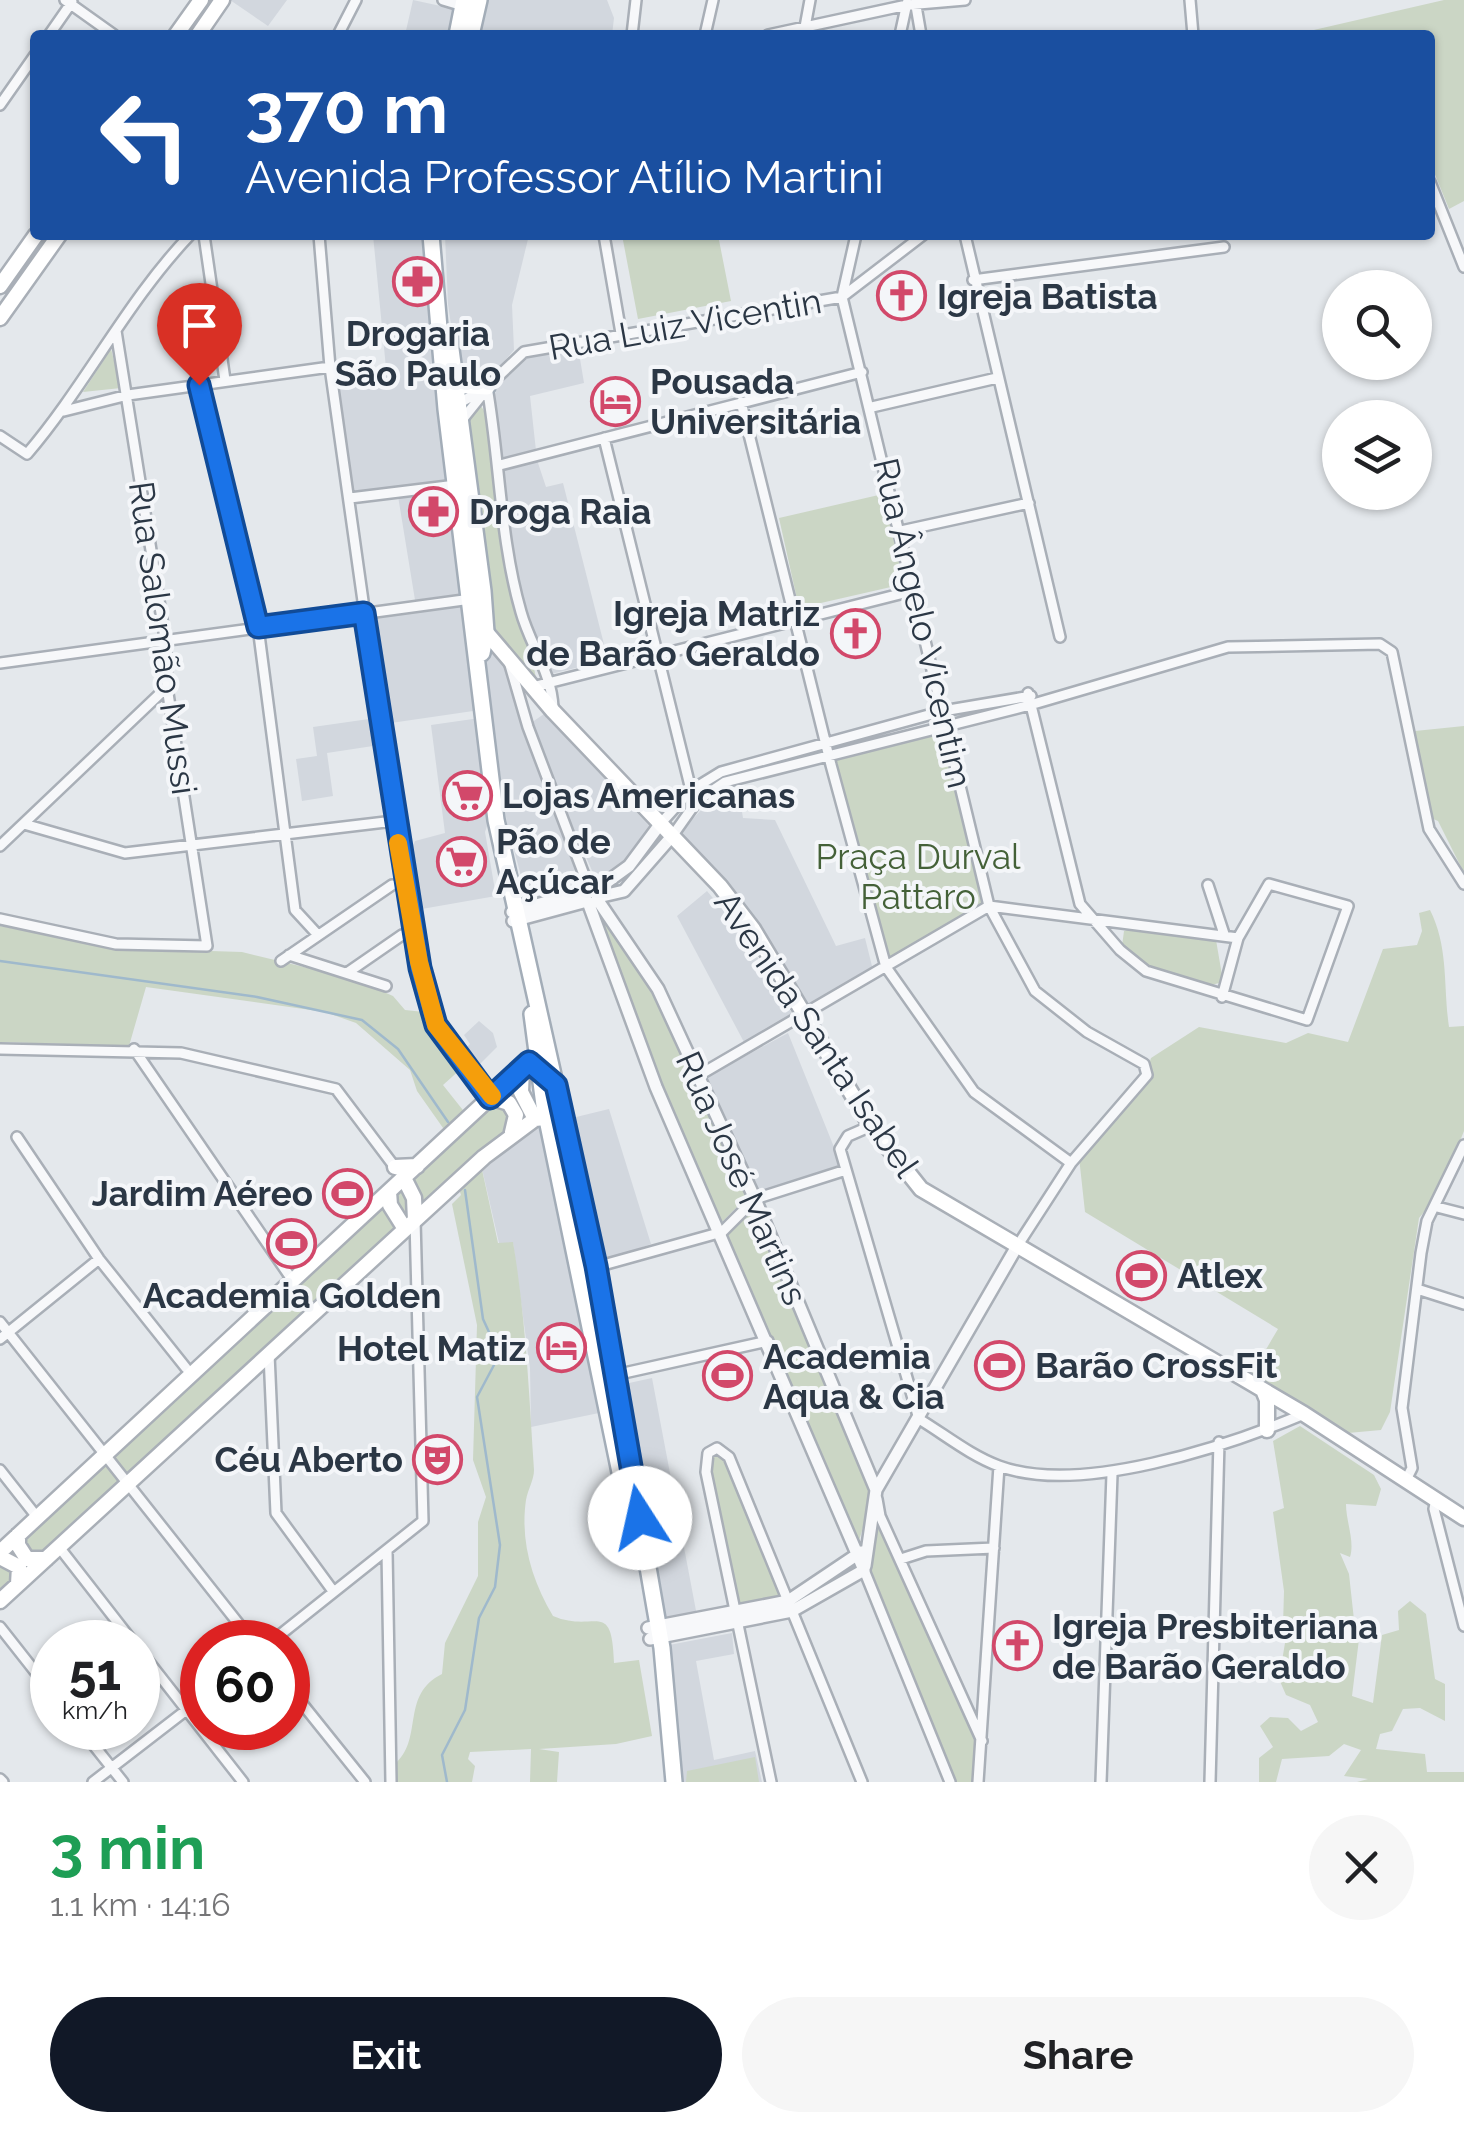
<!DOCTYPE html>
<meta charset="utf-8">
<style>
:root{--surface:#fff;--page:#f6f6f6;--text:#202124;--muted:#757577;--accent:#111827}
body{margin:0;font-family:Raleway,sans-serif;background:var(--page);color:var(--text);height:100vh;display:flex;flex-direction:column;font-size:38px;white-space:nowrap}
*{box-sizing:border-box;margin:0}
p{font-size:32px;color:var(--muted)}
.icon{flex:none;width:55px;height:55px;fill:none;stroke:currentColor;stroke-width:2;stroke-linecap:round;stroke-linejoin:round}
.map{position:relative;height:1782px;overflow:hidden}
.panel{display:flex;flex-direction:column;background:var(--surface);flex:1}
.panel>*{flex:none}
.guide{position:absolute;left:30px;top:30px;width:1405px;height:210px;border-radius:10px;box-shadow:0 2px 8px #0004;background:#1a4fa0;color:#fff;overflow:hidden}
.fabs{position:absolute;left:1322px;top:270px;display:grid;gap:20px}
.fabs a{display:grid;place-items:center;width:110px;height:110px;border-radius:50%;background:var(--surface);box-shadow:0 2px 8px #0004;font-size:50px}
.speed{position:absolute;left:30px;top:1620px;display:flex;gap:20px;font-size:50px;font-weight:700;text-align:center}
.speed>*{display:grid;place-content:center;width:130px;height:130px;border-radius:50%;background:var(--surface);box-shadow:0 2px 8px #0004;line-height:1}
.speed small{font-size:25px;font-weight:400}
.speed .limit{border:15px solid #d22;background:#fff;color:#111}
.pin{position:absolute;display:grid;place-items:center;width:85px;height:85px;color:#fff;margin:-102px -42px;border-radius:50% 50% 50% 0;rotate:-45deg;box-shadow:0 0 10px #0007}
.pin .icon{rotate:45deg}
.me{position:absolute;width:110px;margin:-55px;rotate:350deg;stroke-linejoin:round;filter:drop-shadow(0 0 8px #0008)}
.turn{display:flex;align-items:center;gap:35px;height:210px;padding:0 50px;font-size:45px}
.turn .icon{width:130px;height:130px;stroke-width:2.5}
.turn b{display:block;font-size:70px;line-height:85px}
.round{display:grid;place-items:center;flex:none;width:105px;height:105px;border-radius:52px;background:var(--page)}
.head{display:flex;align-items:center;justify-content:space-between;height:170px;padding:0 50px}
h1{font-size:60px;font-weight:700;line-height:75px;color:#1e9e55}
.button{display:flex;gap:20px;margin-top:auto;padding:20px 50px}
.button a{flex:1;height:115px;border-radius:60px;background:var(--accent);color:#fff;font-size:40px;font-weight:700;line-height:115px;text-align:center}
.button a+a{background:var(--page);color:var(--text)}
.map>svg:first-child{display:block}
.built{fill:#d2d7de}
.green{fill:#cbd6c5}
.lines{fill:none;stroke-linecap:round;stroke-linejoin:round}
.stream{stroke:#9fb9cc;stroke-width:2.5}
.minor-casing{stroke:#a9afb7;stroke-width:14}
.tertiary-casing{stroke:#a9afb7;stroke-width:16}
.secondary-casing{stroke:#a9afb7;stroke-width:19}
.primary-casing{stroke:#a3adb8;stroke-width:20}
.minor{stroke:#f7f8fa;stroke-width:9}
.tertiary{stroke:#f7f8fa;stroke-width:11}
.secondary{stroke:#fff;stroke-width:14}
.primary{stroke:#fff;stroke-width:15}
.route-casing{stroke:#114b97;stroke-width:25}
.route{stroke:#1a73e8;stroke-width:18}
.slow{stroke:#f59e0b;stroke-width:18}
.labels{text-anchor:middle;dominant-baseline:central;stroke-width:8;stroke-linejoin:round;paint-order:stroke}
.poi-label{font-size:35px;font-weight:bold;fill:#2b3745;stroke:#f4f6f9;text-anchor:start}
.street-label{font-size:35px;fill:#2b3745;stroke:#f4f6f9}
.park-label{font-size:35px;fill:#446138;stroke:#f4f6f9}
</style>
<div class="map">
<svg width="1464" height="1782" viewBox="0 0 1464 1782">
<rect width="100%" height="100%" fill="#e4e8ec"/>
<path class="built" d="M 230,0 L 287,0 L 268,26 Z
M 413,0 L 459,10 L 454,35 L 405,35 Z
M 484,0 L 607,0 L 614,18 L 612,35 L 476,35 Z
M 373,235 L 430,235 L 452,479 L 354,493 L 337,375 L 386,368 Z
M 445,235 L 529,235 L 512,305 L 514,350 L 487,381 L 459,381 L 448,304 Z
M 578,347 L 584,383 L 530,396 L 537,460 L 546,487 L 563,483 L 608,660 L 551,674 L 526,614 L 516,568 L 493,401 L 498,384 L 523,357 Z
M 453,487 L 467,593 L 415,600 L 398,496 Z
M 467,604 L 480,710 L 384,724 L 369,616 Z
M 490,647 L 509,671 L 521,724 L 576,870 L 551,878 L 553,892 L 527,898 L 507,824 L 485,660 Z
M 544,714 L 652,829 L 626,862 L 597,882 L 528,725 Z
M 480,718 L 490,817 L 485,832 L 496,896 L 416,910 L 406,860 L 415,841 L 445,833 L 431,725 Z
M 369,719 L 373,746 L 327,753 L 333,796 L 302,801 L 296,759 L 317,756 L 313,727 Z
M 738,787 L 743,818 L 775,820 L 836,946 L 865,938 L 873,970 L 804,1014 L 758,931 L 676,837 L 715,795 Z
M 707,891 L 743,934 L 795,1018 L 745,1044 L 677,916 Z
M 479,1021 L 493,1033 L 497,1047 L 478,1066 L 463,1051 L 470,1044 L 464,1035 Z
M 788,1033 L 842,1167 L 759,1193 L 703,1079 Z
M 609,1109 L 651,1244 L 599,1263 L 568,1119 Z
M 544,1122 L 599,1413 L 531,1427 L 530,1368 L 513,1243 L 499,1243 L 480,1160 L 512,1132 Z
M 652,1378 L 697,1616 L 661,1621 L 620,1385 Z
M 732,1633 L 734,1654 L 696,1661 L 714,1760 L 755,1751 L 762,1782 L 683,1782 L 669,1645 Z"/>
<path class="green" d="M 1444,0 L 1464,0 L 1464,201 L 1449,209 L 1430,162 L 1430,35 L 1292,35 Z
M 622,235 L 718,235 L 731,301 L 638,319 Z
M 111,349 L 121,388 L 83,392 Z
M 481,406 L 486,414 L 515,613 L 526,633 L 537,682 L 499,643 L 492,624 L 465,422 Z
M 883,494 L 904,584 L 799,608 L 779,518 Z
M 1464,726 L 1464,873 L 1438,821 L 1431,818 L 1415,731 Z
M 943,729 L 984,905 L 879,967 L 832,760 Z
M 597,905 L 641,969 L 748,1196 L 721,1223 L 627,1005 L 592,908 Z
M 1430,910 C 1449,948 1443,986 1449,1027 L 1464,1026 L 1464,1131 L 1438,1195 L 1419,1218 L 1390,1412 L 1381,1430 L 1348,1433 L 1252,1373 L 1278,1329 L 1085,1212 L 1079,1157 L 1142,1086 L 1151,1058 L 1199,1027 L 1286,1043 L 1308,1033 L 1348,1042 L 1383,949 L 1417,945 L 1422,931 L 1419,913 Z
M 0,926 L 117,948 L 242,952 L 354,979 L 393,996 L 405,1010 L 424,1012 L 462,1068 L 443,1085 L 470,1119 L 491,1100 L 500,1101 L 514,1118 L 509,1132 L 0,1599 L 0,1555 L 448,1135 L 417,1091 L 410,1070 L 356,1023 L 325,1012 L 146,987 L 129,1046 L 0,1042 Z
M 1136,927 L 1215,934 L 1223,981 C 1195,997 1144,965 1122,946 L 1124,931 Z
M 481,1165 L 498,1243 L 513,1242 C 526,1319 529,1394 534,1470 C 534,1480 528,1489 526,1500 C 520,1541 532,1581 553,1616 C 595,1634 612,1597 614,1663 L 639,1660 L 652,1736 L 616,1744 L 539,1749 L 559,1752 L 557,1782 L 530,1782 L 531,1749 L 470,1752 L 468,1759 L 475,1766 L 472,1782 L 396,1782 L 397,1762 C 423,1737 401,1694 442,1674 L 445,1643 L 478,1576 L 478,1522 L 486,1497 L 473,1460 L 477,1325 L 452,1204 L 461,1195 L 458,1186 Z
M 753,1203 L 874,1490 L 859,1541 L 722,1232 Z
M 1300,1426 L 1374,1475 L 1381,1489 L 1376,1506 L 1346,1504 C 1346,1522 1355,1541 1350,1557 L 1340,1553 L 1349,1574 L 1355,1629 L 1360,1631 L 1352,1696 L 1373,1703 L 1382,1635 L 1399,1630 L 1398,1611 L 1410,1601 L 1426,1614 L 1435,1679 L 1445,1684 L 1445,1721 L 1420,1708 L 1403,1709 L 1392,1731 L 1380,1734 L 1376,1749 L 1425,1754 L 1427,1772 L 1464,1772 L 1464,1782 L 1357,1782 L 1368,1779 L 1344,1776 L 1361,1750 L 1344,1744 L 1329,1756 L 1282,1759 L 1276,1782 L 1259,1782 L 1259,1758 L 1273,1747 L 1260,1726 L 1270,1717 L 1288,1718 L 1301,1731 L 1318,1722 L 1310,1705 L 1286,1695 L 1279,1679 L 1285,1643 L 1298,1635 L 1295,1622 L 1283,1626 L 1284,1591 L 1273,1512 L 1284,1508 L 1273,1441 Z
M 718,1450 L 723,1450 L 784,1599 L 734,1612 L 707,1459 Z
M 879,1521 L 978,1745 L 974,1782 L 955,1782 L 870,1567 Z
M 755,1757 L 759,1782 L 686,1782 L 687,1771 Z"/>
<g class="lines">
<path class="stream" d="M 0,961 L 257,997 L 362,1020 L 398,1049 L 448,1122
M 447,1782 L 442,1755 L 465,1710 L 479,1618 L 495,1587 L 500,1545 L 477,1397 L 494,1365 L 494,1343 L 483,1319 L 465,1190"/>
<defs>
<path id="minor" d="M 65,0 L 114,35
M 443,0 L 463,6
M 1190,0 L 1193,35
M 916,6 L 921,35
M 805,27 L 810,0
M 49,35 L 72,2
M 338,35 L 356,0
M 632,35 L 636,0
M 705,35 L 713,0
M 768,35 L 907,5 L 965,0
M 900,35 L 907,3
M 0,105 L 35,55
M 1430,182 L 1464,267
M 204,235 L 225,380
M 319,235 L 330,367 L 394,821 L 419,962 L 436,1025 L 489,1097
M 604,235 L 621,333
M 856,235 L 842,297 L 989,906 L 1035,991 L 1087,1032 L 1144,1064 L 1147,1075 L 1071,1163 L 1016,1248
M 965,235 L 1060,637
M 973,280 L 1224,247
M 199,385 L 258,627 L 295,910 L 318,935
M 487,387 C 500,461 500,540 521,612 C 530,645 552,673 553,708
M 741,402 L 831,765 L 886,967 L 974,1092 L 1071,1163
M 458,404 L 487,387 L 524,352 L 842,297 L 923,235
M 872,407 L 997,378
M 64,411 L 128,395 L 330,367
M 462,420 L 486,390
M 0,436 L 27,454 C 86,385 127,301 190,235
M 604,438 L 692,794
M 500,465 L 862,372
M 350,498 L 456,485
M 901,531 L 1029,503
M 0,663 L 471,599
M 510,665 L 528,727 L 589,888
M 532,687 L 912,591
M 1028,693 L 1080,904 L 1120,950 L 1146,971 L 1307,1020 L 1348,906 L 1269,884 L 1238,938 L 1222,997
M 661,823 L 690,791 L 721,772 L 943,711 L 1031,696
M 24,824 L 125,853 L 394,821
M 673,835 L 697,801 L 725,782 L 1030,705 L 1228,647 L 1380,644 L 1392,652 L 1429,829 L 1464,884
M 0,846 L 167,687
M 1208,885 L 1224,934
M 0,919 L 116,944 L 207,946 L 167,687 L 165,638 L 116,331
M 289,955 L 386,986
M 281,961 L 392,885
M 347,973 L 402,935
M 0,1049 L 181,1053 L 336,1089 L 397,1170
M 134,1049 L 291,1278
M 696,1077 L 989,906 L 1238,938
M 871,1126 L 848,1136 L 840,1149 L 919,1419 C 944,1434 971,1456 999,1466 C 1080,1496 1227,1446 1304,1414
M 17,1137 L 99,1259 L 186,1368
M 1437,1207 L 1464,1214
M 596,1267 L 722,1232 L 755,1199 L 846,1170
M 1417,1289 L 1464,1304
M 0,1322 L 253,1642
M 0,1339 L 99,1259
M 269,1354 L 276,1513 L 333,1591
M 615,1375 L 768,1341
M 0,1470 L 37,1517
M 1406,1480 L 1412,1468 L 1402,1408 L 1421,1253 L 1427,1221 L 1464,1145
M 877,1499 L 880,1516 L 982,1741
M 1436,1499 L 1434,1509 L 1464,1626
M 59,1547 L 133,1642
M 387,1551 L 391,1782
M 901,1559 L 926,1551 L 994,1548
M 864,1570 L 950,1782
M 0,1627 L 52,1693
M 271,1642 L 423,1521 L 415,1220
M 138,1648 L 243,1782
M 288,1686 L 365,1782
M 80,1728 L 123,1782
M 0,1779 L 3,1782
M 93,1782 L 202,1698
M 771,1782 L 706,1472 L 708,1453 L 717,1448 L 729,1457 L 862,1782
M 978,1782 L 999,1466
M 1101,1782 L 1112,1474
M 1210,1782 L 1219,1442"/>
<path id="tertiary" d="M 596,890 L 629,866 L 661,823
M 598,897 L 624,891 L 673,835
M 597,899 L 658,989 L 755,1199 L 876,1490
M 588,902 L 656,1087 L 864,1570
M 512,912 L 585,891
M 513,921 L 587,901
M 865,1566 L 876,1490 L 1016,1248
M 648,1628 L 788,1601 L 861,1552
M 650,1639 L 792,1611 L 864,1570"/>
<path id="secondary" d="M 176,35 L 201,0
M 198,35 L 222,0
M 0,286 L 36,235
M 0,318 L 59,235
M 486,632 L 553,711 L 720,886 L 753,929 L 871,1126 L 921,1189 L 1304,1414 L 1464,1518
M 522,1068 L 521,1092 L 535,1119
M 489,1097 L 509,1103 L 516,1115 L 512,1132
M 395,1167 L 417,1166
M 405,1180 L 414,1198 L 415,1220
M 389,1192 L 390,1205 L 405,1229
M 1263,1390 L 1267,1400 L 1267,1430
M 18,1535 L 18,1545 L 27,1559 L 46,1559
M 0,1552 L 537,1054
M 0,1557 L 19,1567 L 18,1584
M 0,1601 L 484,1157 L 535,1119 L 562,1116"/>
<path id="primary" d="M 457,35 L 464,0
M 471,35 L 479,0
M 431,235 L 446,409 L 496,820 L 596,1267 L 662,1648 L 674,1782
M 449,334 L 483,591 L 486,632 L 482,653
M 455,385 L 487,387
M 532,1014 L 544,1105 L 628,1511"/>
</defs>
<use href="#minor" class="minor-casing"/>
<use href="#tertiary" class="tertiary-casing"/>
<use href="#secondary" class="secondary-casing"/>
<use href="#primary" class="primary-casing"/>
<use href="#minor" class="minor"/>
<use href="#tertiary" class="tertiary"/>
<use href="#secondary" class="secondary"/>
<use href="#primary" class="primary"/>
</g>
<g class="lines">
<defs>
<path id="route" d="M 199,385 L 258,627 L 364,613 L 420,968 L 436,1025 L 490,1098 L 529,1062 L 556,1085 L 596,1266 L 640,1518"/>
</defs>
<use href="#route" class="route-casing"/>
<use href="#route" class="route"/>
<path class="slow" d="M 398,843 L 419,962 L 436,1025 L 492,1096"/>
</g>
<defs>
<symbol id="pharmacy-ring" viewBox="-11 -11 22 22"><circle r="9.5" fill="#f4f6f9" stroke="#d2486a" stroke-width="1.5"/><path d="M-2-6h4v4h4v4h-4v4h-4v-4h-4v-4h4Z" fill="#d2486a"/></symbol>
<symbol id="church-ring" viewBox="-11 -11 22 22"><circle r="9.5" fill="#f4f6f9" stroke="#d2486a" stroke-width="1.5"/><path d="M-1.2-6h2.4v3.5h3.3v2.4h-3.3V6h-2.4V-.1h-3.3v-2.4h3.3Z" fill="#d2486a"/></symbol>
<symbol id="hotel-ring" viewBox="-11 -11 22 22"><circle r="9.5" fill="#f4f6f9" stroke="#d2486a" stroke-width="1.5"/><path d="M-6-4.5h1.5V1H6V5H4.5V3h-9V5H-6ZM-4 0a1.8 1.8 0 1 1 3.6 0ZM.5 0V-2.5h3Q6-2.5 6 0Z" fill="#d2486a"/></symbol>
<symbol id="supermarket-ring" viewBox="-11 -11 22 22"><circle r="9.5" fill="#f4f6f9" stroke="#d2486a" stroke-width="1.5"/><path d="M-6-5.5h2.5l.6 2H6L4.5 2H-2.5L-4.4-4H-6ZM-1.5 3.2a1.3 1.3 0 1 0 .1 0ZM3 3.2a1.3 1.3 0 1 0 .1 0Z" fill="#d2486a"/></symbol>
<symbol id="stadium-ring" viewBox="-11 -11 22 22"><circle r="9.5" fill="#f4f6f9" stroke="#d2486a" stroke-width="1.5"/><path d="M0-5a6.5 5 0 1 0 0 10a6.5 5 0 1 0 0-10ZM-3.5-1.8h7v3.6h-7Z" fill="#d2486a"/></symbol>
<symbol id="theatre-ring" viewBox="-11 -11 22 22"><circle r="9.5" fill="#f4f6f9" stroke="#d2486a" stroke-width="1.5"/><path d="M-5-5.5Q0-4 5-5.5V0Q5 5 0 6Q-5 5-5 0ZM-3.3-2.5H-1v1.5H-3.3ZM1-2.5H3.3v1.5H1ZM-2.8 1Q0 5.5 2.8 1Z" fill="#d2486a"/></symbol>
</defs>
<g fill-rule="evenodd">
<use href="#pharmacy-ring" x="390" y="254" width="55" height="55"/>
<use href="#church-ring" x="874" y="268" width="55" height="55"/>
<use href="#hotel-ring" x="588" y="374" width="55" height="55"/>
<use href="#pharmacy-ring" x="406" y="484" width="55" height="55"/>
<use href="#church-ring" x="828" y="606" width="55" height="55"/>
<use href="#supermarket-ring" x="440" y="768" width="55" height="55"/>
<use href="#supermarket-ring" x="434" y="834" width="55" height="55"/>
<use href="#stadium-ring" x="320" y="1166" width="55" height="55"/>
<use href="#stadium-ring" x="264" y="1216" width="55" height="55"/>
<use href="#stadium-ring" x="1114" y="1248" width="55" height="55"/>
<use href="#hotel-ring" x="534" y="1320" width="55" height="55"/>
<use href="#stadium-ring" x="972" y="1338" width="55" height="55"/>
<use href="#stadium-ring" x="700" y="1348" width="55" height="55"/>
<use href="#theatre-ring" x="410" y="1432" width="55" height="55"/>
<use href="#church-ring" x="990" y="1618" width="55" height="55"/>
</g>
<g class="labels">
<g class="poi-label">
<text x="937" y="296">Igreja Batista</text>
<text x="418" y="333" text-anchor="middle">Drogaria<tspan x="418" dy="40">São Paulo</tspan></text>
<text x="650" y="381">Pousada<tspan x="650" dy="40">Universitária</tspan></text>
<text x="469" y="511">Droga Raia</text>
<text x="820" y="613" text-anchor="end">Igreja Matriz<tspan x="820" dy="40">de Barão Geraldo</tspan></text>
<text x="502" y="795">Lojas Americanas</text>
<text x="496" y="841">Pão de<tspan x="496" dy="40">Açúcar</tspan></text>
<text x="313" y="1193" text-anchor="end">Jardim Aéreo</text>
<text x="1177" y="1275">Atlex</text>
<text x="292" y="1295" text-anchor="middle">Academia Golden</text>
<text x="526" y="1348" text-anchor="end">Hotel Matiz</text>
<text x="763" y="1356">Academia<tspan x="763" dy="40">Aqua &amp; Cia</tspan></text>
<text x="1035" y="1365">Barão CrossFit</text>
<text x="403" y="1459" text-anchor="end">Céu Aberto</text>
<text x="1052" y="1626">Igreja Presbiteriana<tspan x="1052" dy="40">de Barão Geraldo</tspan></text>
</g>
<g class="street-label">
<text transform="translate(685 324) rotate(-10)">Rua Luiz Vicentin</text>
<text transform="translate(923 623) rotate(77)">Rua Ângelo Vicentim</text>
<text transform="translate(163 638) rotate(82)">Rua Salomão Mussi</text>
<text transform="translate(817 1034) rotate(56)">Avenida Santa Isabel</text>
<text transform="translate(742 1178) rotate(66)">Rua José Martins</text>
</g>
<g class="park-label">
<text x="918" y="856">Praça Durval<tspan x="918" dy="40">Pattaro</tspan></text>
</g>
</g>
</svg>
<div class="fabs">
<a><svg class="icon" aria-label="search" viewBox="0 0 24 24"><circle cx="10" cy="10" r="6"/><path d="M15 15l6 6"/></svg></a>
<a><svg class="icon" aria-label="layers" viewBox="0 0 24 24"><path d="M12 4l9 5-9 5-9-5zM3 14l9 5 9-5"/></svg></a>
</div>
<div class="speed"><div>51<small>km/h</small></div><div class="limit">60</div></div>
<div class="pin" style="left:199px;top:385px;background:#d93025"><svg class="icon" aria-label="arrive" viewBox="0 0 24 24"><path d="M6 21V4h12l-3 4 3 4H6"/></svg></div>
<svg class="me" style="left:640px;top:1518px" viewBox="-20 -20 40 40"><circle r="19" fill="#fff"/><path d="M0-13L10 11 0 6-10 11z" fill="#1a73e8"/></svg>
<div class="guide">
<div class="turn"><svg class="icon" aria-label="left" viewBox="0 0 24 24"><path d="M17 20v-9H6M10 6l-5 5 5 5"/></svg><div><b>370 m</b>Avenida Professor Atílio Martini</div></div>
</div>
</div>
<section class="panel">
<div class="head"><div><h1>3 min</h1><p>1.1 km · 14:16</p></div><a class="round"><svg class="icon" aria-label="close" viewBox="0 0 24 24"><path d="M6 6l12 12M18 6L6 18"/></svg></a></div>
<div class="button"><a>Exit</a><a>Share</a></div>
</section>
